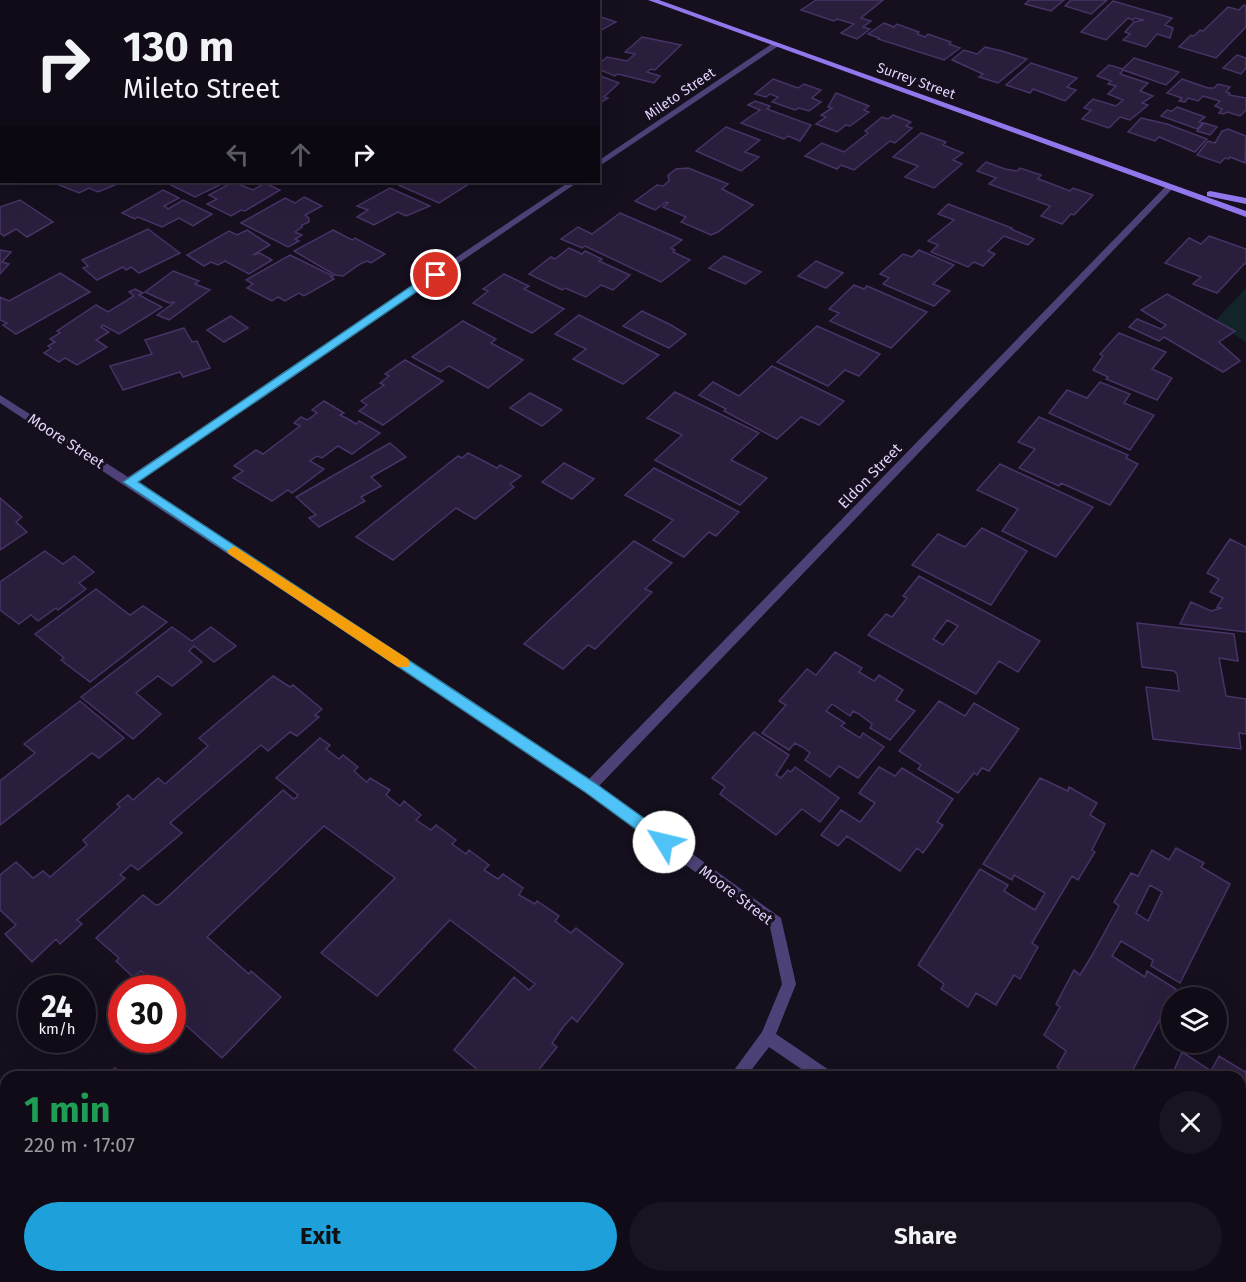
<!DOCTYPE html>
<meta charset="utf-8">
<style>
:root{--surface:#100b16;--page:#19141f;--text:#f1f3f6;--muted:#9c9ba1;--line:#302b35;--accent:#1ea1da}
body{margin:0;font-family:"Fira Sans",sans-serif;background:var(--page);color:var(--text);height:100vh;display:flex;flex-direction:column;font-size:22px;white-space:nowrap}
*{box-sizing:border-box;margin:0}
p{font-size:20px;color:var(--muted)}
.icon{flex:none;width:33px;height:33px;fill:none;stroke:currentColor;stroke-width:2;stroke-linecap:round;stroke-linejoin:round}
.map{position:relative;flex:1;overflow:hidden}
.panel{position:absolute;left:0px;top:1071px;width:1246px;height:212px;display:flex;flex-direction:column;background:var(--surface);border-radius:18px 18px 0 0;box-shadow:0 6px 24px #0002,0 0 0 2px var(--line)}
.panel>*{flex:none}
.hud{position:absolute;left:0px;top:0px;width:600px;height:183px;box-shadow:0 6px 24px #0002,0 0 0 2px var(--line);background:#100b16;color:var(--text);overflow:hidden}
.tools{position:absolute;left:1161px;top:987px;display:grid;gap:12px}
.tools a{display:grid;place-items:center;width:66px;height:66px;border-radius:50%;background:var(--surface);box-shadow:0 6px 24px #0002,0 0 0 2px var(--line);font-size:30px}
.speed{position:absolute;left:18px;top:975px;display:flex;gap:12px;font-size:30px;font-weight:700;text-align:center}
.speed>*{display:grid;place-content:center;width:78px;height:78px;border-radius:50%;background:var(--surface);box-shadow:0 6px 24px #0002,0 0 0 2px var(--line);line-height:1}
.speed small{font-size:15px;font-weight:400}
.speed .limit{border:9px solid #d22;background:#fff;color:#111}
.pin{position:absolute;display:grid;place-items:center;width:51px;height:51px;color:#fff;margin:-26px;border:3px solid #fff;border-radius:50%;box-shadow:0 2px 6px #0007}
.me{position:absolute;width:66px;margin:-33px;rotate:306deg;stroke-linejoin:round;filter:drop-shadow(0 0 4px #0008)}
.turn{display:flex;align-items:center;gap:21px;height:126px;padding:0 24px;font-size:27px}
.turn .icon{width:78px;height:78px;stroke-width:2.5}
.turn b{display:block;font-size:42px;line-height:51px}
.lanes{display:flex;align-items:center;height:57px;padding:0 24px;background:#0003;justify-content:center;gap:30px;direction:ltr}
.lanes .off{opacity:.35}
.round{display:grid;place-items:center;flex:none;width:63px;height:63px;border-radius:32px;background:var(--page)}
.head{display:flex;align-items:center;justify-content:space-between;height:102px;padding:0 24px}
h1{font-size:36px;font-weight:700;line-height:45px;color:#1e9e55}
.action{display:flex;gap:12px;margin-top:auto;padding:12px 24px}
.action a{flex:1;height:69px;border-radius:36px;background:var(--accent);color:#111;font-size:24px;font-weight:700;line-height:69px;text-align:center}
.action a+a{background:var(--page);color:var(--text)}
.map>svg:first-child{display:block}
.green{fill:#132428}
.building{fill:#2a1e3d;stroke:#473366;stroke-width:1.5;fill-rule:evenodd}
.lines{fill:none;stroke-linecap:round;stroke-linejoin:round}
.street{fill:#4e4177;fill-rule:evenodd}
.secondary{fill:#9177ec;fill-rule:evenodd}
.primary{fill:#d468ea;fill-rule:evenodd}
.route{fill:#4fc3f7;stroke:#337fa1;stroke-width:1.5}
.slow{fill:#f59e0b}
.labels{text-anchor:middle;dominant-baseline:central;stroke-width:6;stroke-linejoin:round;paint-order:stroke}
.far-street-label{font-size:14px;fill:#dfd3f9;stroke:#150f1e}
.street-label{font-size:15px;fill:#dfd3f9;stroke:#150f1e}
</style>
<div class="map">
<svg width="1246" height="1282" viewBox="0 0 1246 1282">
<rect width="100%" height="100%" fill="#150f1e"/>
<path class="green" d="M 1246,288 L 1246,342 L 1214,322 Z"/>
<path class="building" d="M 407,0 L 470,0 L 405,2 Z
M 816,0 L 883,0 L 861,18 L 871,21 L 863,27 L 870,29 L 857,39 L 841,33 L 854,24 L 837,19 L 834,21 L 801,10 Z
M 1029,0 L 1064,0 L 1051,11 L 1025,4 Z
M 1071,0 L 1107,0 L 1091,14 L 1065,6 Z
M 1113,1 L 1172,18 L 1165,25 L 1173,28 L 1170,38 L 1157,34 L 1146,47 L 1123,40 L 1130,34 L 1125,32 L 1134,22 L 1144,20 L 1135,18 L 1133,20 L 1128,18 L 1106,40 L 1081,32 Z
M 1244,5 L 1246,6 L 1246,27 L 1216,58 L 1179,47 L 1191,35 L 1194,36 L 1200,30 L 1203,31 L 1228,7 L 1239,10 Z
M 598,16 L 616,22 L 598,32 Z
M 884,23 L 894,27 L 897,24 L 919,32 L 917,34 L 925,37 L 928,34 L 951,42 L 949,44 L 960,48 L 944,60 L 878,39 L 879,38 L 868,34 Z
M 642,37 L 681,45 L 655,70 L 651,69 L 647,72 L 660,76 L 654,83 L 618,74 L 615,76 L 598,69 L 598,65 L 607,57 L 627,61 L 635,54 L 625,52 Z
M 985,47 L 1002,51 L 1027,59 L 998,83 L 979,77 L 983,74 L 952,60 L 964,50 L 977,54 Z
M 1237,55 L 1246,58 L 1246,68 L 1241,74 L 1223,68 Z
M 1134,58 L 1179,72 L 1166,85 L 1123,70 L 1120,74 L 1148,83 L 1140,91 L 1153,96 L 1142,103 L 1148,105 L 1130,120 L 1120,117 L 1109,128 L 1082,119 L 1091,110 L 1084,108 L 1093,99 L 1116,106 L 1123,100 L 1108,94 L 1116,86 L 1108,84 L 1111,81 L 1097,76 L 1109,65 L 1123,69 Z
M 1031,63 L 1077,78 L 1067,87 L 1076,90 L 1065,101 L 1033,89 L 1030,93 L 1006,85 Z
M 598,75 L 619,83 L 604,97 L 608,98 L 598,104 Z
M 773,79 L 798,88 L 804,84 L 821,90 L 812,98 L 821,102 L 809,111 L 799,108 L 795,110 L 772,102 L 778,97 L 770,94 L 766,97 L 755,94 Z
M 1182,79 L 1208,88 L 1214,88 L 1218,84 L 1230,87 L 1226,92 L 1230,93 L 1229,95 L 1246,98 L 1246,110 L 1240,116 L 1227,112 L 1224,114 L 1219,113 L 1222,109 L 1215,106 L 1220,101 L 1203,96 L 1198,101 L 1188,98 L 1185,102 L 1179,101 L 1182,98 L 1167,93 Z
M 836,93 L 869,106 L 864,110 L 869,112 L 850,126 L 846,125 L 837,132 L 816,124 L 826,117 L 821,115 L 832,108 L 828,107 Z
M 755,101 L 770,106 L 767,109 L 811,125 L 800,141 L 788,136 L 784,139 L 741,123 L 760,110 L 748,105 Z
M 1177,107 L 1205,117 L 1199,122 L 1203,123 L 1197,129 L 1161,116 L 1167,110 L 1172,111 Z
M 893,115 L 911,122 L 906,126 L 912,128 L 895,143 L 890,141 L 854,170 L 841,165 L 837,169 L 805,156 L 822,143 L 844,152 L 868,133 L 865,131 L 882,117 L 888,119 Z
M 1141,118 L 1167,124 L 1207,139 L 1195,152 L 1159,137 L 1155,141 L 1128,132 Z
M 1204,123 L 1217,127 L 1210,135 L 1197,131 Z
M 726,127 L 760,140 L 745,152 L 759,157 L 741,171 L 696,151 Z
M 1228,129 L 1246,136 L 1245,163 L 1230,157 L 1229,159 L 1225,158 L 1220,163 L 1197,155 L 1208,141 L 1215,143 L 1222,131 Z
M 921,133 L 946,142 L 943,145 L 963,153 L 953,160 L 962,164 L 934,188 L 905,177 L 918,166 L 893,157 Z
M 986,162 L 1005,169 L 1017,171 L 1020,168 L 1041,175 L 1038,179 L 1044,181 L 1070,191 L 1073,188 L 1093,195 L 1074,215 L 1071,214 L 1062,224 L 1041,216 L 1050,206 L 989,184 L 996,178 L 977,171 Z
M 688,168 L 728,184 L 722,189 L 753,205 L 718,232 L 711,235 L 681,222 L 686,217 L 663,207 L 668,203 L 666,202 L 655,210 L 635,201 L 657,185 L 663,186 L 669,181 L 668,175 L 676,169 Z
M 52,182 L 122,182 L 98,192 L 89,188 L 79,193 Z
M 165,182 L 226,182 L 195,197 Z
M 233,182 L 253,190 L 265,183 L 280,190 L 245,211 L 241,210 L 231,216 L 207,204 L 217,199 L 209,195 Z
M 392,182 L 472,182 L 439,203 Z
M 390,188 L 430,206 L 406,216 L 398,212 L 374,225 L 357,217 L 368,210 L 357,206 Z
M 163,190 L 179,198 L 164,206 L 166,207 L 168,209 L 183,200 L 212,214 L 193,226 L 179,218 L 162,227 L 138,217 L 135,219 L 122,213 Z
M 304,197 L 322,206 L 305,215 L 309,218 L 309,222 L 302,225 L 302,227 L 295,232 L 302,235 L 295,239 L 299,241 L 288,247 L 241,223 L 285,198 L 295,203 Z
M 20,200 L 53,222 L 27,237 L 16,229 L 4,236 L 0,233 L 0,207 Z
M 948,204 L 1012,228 L 1011,229 L 1034,239 L 1028,245 L 1004,236 L 988,251 L 995,254 L 983,266 L 974,262 L 968,267 L 931,252 L 938,245 L 928,241 L 954,220 L 938,214 Z
M 620,213 L 682,240 L 671,248 L 675,250 L 673,252 L 690,260 L 661,282 L 585,246 L 582,248 L 561,239 L 578,227 L 592,234 Z
M 148,229 L 180,253 L 139,273 L 131,267 L 126,270 L 123,267 L 97,280 L 83,268 L 88,266 L 82,260 Z
M 247,230 L 270,245 L 253,255 L 260,253 L 272,260 L 249,274 L 225,261 L 218,265 L 211,262 L 204,266 L 187,255 L 229,231 L 237,235 Z
M 333,230 L 352,240 L 355,238 L 385,254 L 371,263 L 367,261 L 360,264 L 343,276 L 335,275 L 294,251 Z
M 1209,236 L 1246,249 L 1246,264 L 1244,264 L 1217,293 L 1193,284 L 1201,277 L 1165,263 L 1189,238 L 1201,244 Z
M 569,248 L 582,254 L 585,251 L 602,259 L 599,261 L 630,275 L 613,290 L 601,285 L 586,297 L 565,288 L 562,290 L 529,274 L 551,257 L 555,259 Z
M 0,250 L 11,252 L 2,262 L 9,264 L 0,274 Z
M 919,250 L 954,265 L 933,284 L 950,291 L 934,306 L 883,284 L 889,278 L 880,274 L 903,254 L 912,257 Z
M 290,255 L 333,276 L 331,277 L 334,279 L 304,296 L 299,293 L 285,301 L 278,297 L 272,301 L 247,288 L 253,284 L 246,280 Z
M 724,256 L 761,272 L 745,284 L 709,268 Z
M 816,261 L 843,273 L 826,288 L 798,276 Z
M 173,271 L 199,281 L 195,284 L 210,290 L 169,320 L 157,315 L 175,302 L 169,303 L 145,292 Z
M 60,273 L 90,292 L 16,334 L 3,325 L 7,323 L 0,320 L 0,297 L 9,301 Z
M 504,274 L 529,286 L 524,289 L 564,309 L 532,333 L 473,303 L 488,291 L 483,289 Z
M 854,285 L 864,289 L 867,286 L 927,312 L 891,348 L 830,321 L 839,313 L 829,309 Z
M 135,289 L 143,293 L 139,295 L 162,307 L 119,334 L 103,325 L 101,327 L 109,332 L 96,340 L 107,347 L 77,365 L 65,358 L 59,362 L 44,353 L 51,348 L 48,346 L 55,342 L 50,339 L 60,333 L 57,331 L 96,305 L 108,312 L 134,296 L 129,292 Z
M 1167,294 L 1235,331 L 1219,342 L 1240,361 L 1223,372 L 1164,337 L 1159,341 L 1129,327 L 1137,319 L 1161,329 L 1166,325 L 1141,310 Z
M 642,311 L 671,325 L 686,334 L 669,348 L 623,326 Z
M 579,315 L 659,355 L 623,384 L 573,359 L 586,349 L 555,334 Z
M 231,316 L 248,328 L 224,342 L 207,330 Z
M 463,321 L 496,339 L 491,343 L 523,360 L 488,388 L 449,366 L 440,372 L 412,357 Z
M 817,326 L 880,354 L 859,376 L 845,370 L 828,386 L 777,362 Z
M 184,328 L 192,342 L 197,341 L 210,368 L 183,377 L 180,372 L 123,390 L 110,366 L 152,354 L 145,340 Z
M 1119,333 L 1166,352 L 1152,369 L 1172,378 L 1157,400 L 1106,379 L 1108,377 L 1093,370 L 1103,356 L 1100,354 Z
M 405,360 L 443,381 L 383,425 L 359,411 L 367,405 L 361,401 L 384,385 L 380,383 L 389,376 L 385,374 Z
M 772,366 L 844,401 L 819,425 L 801,417 L 777,439 L 724,411 L 726,409 L 699,395 L 713,382 L 739,396 Z
M 1100,382 L 1130,394 L 1124,403 L 1154,415 L 1130,450 L 1049,413 L 1067,390 L 1087,398 Z
M 675,392 L 759,433 L 731,460 L 767,478 L 740,505 L 655,460 L 682,435 L 647,418 Z
M 530,393 L 562,410 L 542,426 L 510,408 Z
M 324,401 L 344,413 L 340,415 L 348,419 L 356,424 L 359,421 L 380,433 L 352,454 L 338,446 L 322,458 L 317,456 L 310,461 L 324,469 L 292,493 L 288,490 L 272,501 L 233,478 L 243,471 L 234,466 L 256,450 L 263,454 L 300,426 L 294,423 L 301,417 L 307,420 L 317,413 L 312,410 Z
M 1039,417 L 1128,455 L 1126,458 L 1138,464 L 1110,505 L 1061,483 L 1059,486 L 1019,468 L 1035,449 L 1018,442 Z
M 390,443 L 406,457 L 371,477 L 381,486 L 361,497 L 365,501 L 319,527 L 309,518 L 316,515 L 296,497 Z
M 468,453 L 497,468 L 500,465 L 521,476 L 510,484 L 514,487 L 475,519 L 456,508 L 393,560 L 356,537 L 458,456 L 462,458 Z
M 564,463 L 594,479 L 572,499 L 542,482 Z
M 1000,464 L 1093,507 L 1056,557 L 1002,531 L 1018,509 L 977,490 Z
M 654,468 L 739,512 L 716,536 L 709,532 L 684,557 L 653,540 L 673,520 L 625,495 Z
M 0,498 L 22,517 L 16,522 L 27,532 L 0,550 Z
M 982,528 L 1027,551 L 991,605 L 912,565 L 938,534 L 965,547 Z
M 1230,539 L 1246,547 L 1246,632 L 1180,624 L 1191,602 L 1211,611 L 1221,608 L 1217,607 L 1223,598 L 1210,592 L 1219,579 L 1207,573 Z
M 634,541 L 672,563 L 645,589 L 652,592 L 595,649 L 588,645 L 563,669 L 524,644 Z
M 45,551 L 63,564 L 74,556 L 94,572 L 79,583 L 86,589 L 58,610 L 56,608 L 38,621 L 31,615 L 19,624 L 0,610 L 0,582 Z
M 919,576 L 1040,641 L 1018,672 L 999,661 L 976,694 L 868,635 L 886,614 L 892,617 L 907,598 L 903,596 ZM 947,620 L 958,626 L 943,645 L 933,639 Z
M 96,589 L 130,615 L 143,606 L 167,622 L 90,682 L 61,660 L 64,658 L 35,634 Z
M 1137,623 L 1234,634 L 1238,661 L 1219,658 L 1226,696 L 1246,699 L 1246,734 L 1239,733 L 1241,749 L 1153,739 L 1146,687 L 1179,691 L 1177,674 L 1174,671 L 1142,667 Z
M 172,627 L 192,641 L 211,627 L 236,646 L 214,662 L 194,646 L 189,651 L 202,662 L 186,675 L 172,686 L 158,676 L 136,693 L 161,714 L 133,739 L 81,697 Z
M 835,652 L 862,668 L 859,672 L 874,681 L 879,675 L 903,690 L 896,700 L 915,711 L 890,740 L 870,728 L 872,724 L 859,714 L 853,711 L 850,716 L 832,704 L 826,711 L 845,723 L 841,726 L 860,738 L 863,733 L 884,747 L 858,778 L 839,766 L 830,777 L 805,760 L 810,753 L 804,748 L 795,743 L 789,750 L 762,733 L 786,705 L 779,701 L 807,669 L 816,675 Z
M 273,676 L 290,687 L 293,685 L 322,709 L 315,715 L 319,717 L 297,736 L 290,732 L 268,751 L 261,745 L 170,823 L 182,833 L 138,870 L 131,865 L 120,875 L 125,878 L 77,920 L 82,924 L 60,944 L 56,939 L 32,962 L 5,934 L 16,925 L 0,910 L 0,875 L 16,862 L 33,878 L 43,871 L 50,877 L 87,845 L 83,840 L 120,807 L 117,804 L 128,795 L 133,800 L 158,778 L 165,784 L 208,746 L 199,738 Z
M 80,701 L 124,738 L 99,758 L 92,753 L 0,825 L 0,781 L 35,753 L 24,744 Z
M 939,701 L 965,716 L 974,703 L 1019,729 L 989,771 L 982,768 L 977,775 L 974,773 L 958,793 L 918,769 L 921,765 L 899,751 Z
M 754,732 L 789,755 L 776,775 L 781,778 L 788,770 L 791,772 L 795,767 L 839,798 L 820,822 L 802,809 L 776,835 L 720,794 L 725,787 L 712,778 Z
M 320,738 L 330,745 L 326,749 L 339,759 L 343,755 L 358,767 L 354,771 L 363,779 L 367,782 L 370,778 L 390,790 L 386,795 L 400,806 L 404,801 L 421,815 L 416,820 L 431,830 L 436,825 L 456,840 L 452,844 L 466,854 L 469,850 L 489,865 L 484,870 L 498,879 L 503,874 L 523,888 L 519,895 L 535,904 L 537,901 L 543,905 L 559,916 L 555,921 L 571,933 L 576,928 L 623,964 L 577,1022 L 572,1017 L 564,1026 L 552,1043 L 557,1047 L 533,1077 L 486,1077 L 454,1050 L 514,977 L 529,990 L 535,984 L 450,920 L 377,996 L 321,953 L 395,878 L 324,826 L 207,937 L 249,974 L 251,971 L 281,997 L 222,1058 L 178,1018 L 184,1012 L 172,1001 L 172,988 L 147,988 L 153,983 L 148,977 L 141,971 L 133,977 L 116,961 L 119,958 L 96,938 L 143,895 L 156,905 L 160,904 L 283,790 L 294,799 L 296,798 L 298,795 L 276,778 Z
M 879,767 L 895,776 L 902,768 L 953,799 L 937,822 L 943,825 L 923,853 L 917,848 L 900,871 L 847,836 L 838,846 L 821,835 L 841,810 L 860,822 L 864,817 L 875,803 L 859,793 Z
M 1040,778 L 1068,791 L 1069,787 L 1097,803 L 1090,815 L 1105,824 L 1092,850 L 1095,852 L 1078,880 L 1072,876 L 1032,943 L 1038,947 L 1020,979 L 1014,975 L 996,1005 L 976,993 L 968,1007 L 941,989 L 944,984 L 918,965 L 980,869 L 1008,885 L 1004,891 L 1035,910 L 1045,893 L 1014,875 L 1012,880 L 983,864 Z
M 1176,848 L 1204,863 L 1201,867 L 1230,884 L 1180,983 L 1151,966 L 1153,960 L 1121,941 L 1112,956 L 1145,977 L 1147,971 L 1176,989 L 1129,1077 L 1072,1077 L 1057,1067 L 1066,1051 L 1044,1035 L 1060,1007 L 1056,1004 L 1074,970 L 1080,975 L 1091,957 L 1119,906 L 1114,902 L 1131,873 L 1138,876 L 1152,850 L 1169,860 ZM 1150,885 L 1162,892 L 1148,921 L 1136,913 Z
M 1182,1052 L 1211,1071 L 1219,1056 L 1245,1072 L 1246,1070 L 1246,1194 L 1240,1191 L 1240,1077 L 1171,1077 Z
M 115,1068 L 124,1077 L 105,1077 Z
M 0,1103 L 6,1109 L 6,1129 L 0,1135 L 3,1139 L 0,1141 Z
M 0,1204 L 6,1210 L 6,1276 L 28,1276 L 23,1282 L 0,1282 Z
M 139,1276 L 167,1276 L 162,1282 L 144,1282 Z
M 250,1276 L 282,1276 L 287,1282 L 246,1282 Z
M 778,1276 L 950,1276 L 957,1282 L 776,1282 Z"/>
<g class="lines">
<path class="street" d="M 773,43 L 780,45 L 598,167 L 598,161 Z
M 569,182 L 578,182 L 136,482 L 589,779 L 1168,184 L 1175,186 L 599,786 L 781,918 L 796,984 L 776,1034 L 832,1072 L 835,1077 L 813,1077 L 769,1047 L 746,1077 L 729,1077 L 762,1032 L 782,984 L 770,927 L 585,791 L 0,403 L 0,395 L 128,477 Z
M 582,1276 L 600,1276 L 598,1282 L 580,1282 Z
M 1123,1276 L 1145,1276 L 1147,1282 L 1125,1282 Z"/>
<path class="secondary" d="M 648,0 L 659,0 L 1246,211 L 1246,217 Z
M 1210,191 L 1246,198 L 1246,204 L 1207,196 L 1207,192 Z"/>
<path class="primary" d="M 279,0 L 289,0 L 278,2 Z
M 327,0 L 337,0 L 326,2 Z
M 0,132 L 2,132 L 0,139 Z
M 0,160 L 2,160 L 2,166 L 0,166 Z"/>
</g>
<path class="route" d="M 432,272 L 441,275 L 138,482 L 595,783 L 670,837 L 672,842 L 670,846 L 664,848 L 659,846 L 585,792 L 123,482 Z"/>
<path class="slow" d="M 234,546 L 408,659 L 410,663 L 408,667 L 398,667 L 229,554 L 227,551 Z"/>
<g class="labels">
<g class="far-street-label">
<text transform="translate(916 81) rotate(20)">Surrey Street</text>
<text transform="translate(680 94) rotate(-34)">Mileto Street</text>
</g>
<g class="street-label">
<text transform="translate(66 441) rotate(33)">Moore Street</text>
<text transform="translate(870 476) rotate(-46)">Eldon Street</text>
<text transform="translate(736 895) rotate(37)">Moore Street</text>
</g>
</g>
</svg>
<div class="tools">
<a><svg class="icon" aria-label="layers" viewBox="0 0 24 24"><path d="M12 4l9 5-9 5-9-5zM3 14l9 5 9-5"/></svg></a>
</div>
<div class="speed"><div>24<small>km/h</small></div><div class="limit">30</div></div>
<div class="pin" style="left:436px;top:275px;background:#d93025"><svg class="icon" aria-label="arrive" viewBox="0 0 24 24"><path d="M6 21V4h12l-3 4 3 4H6"/></svg></div>
<svg class="me" style="left:664px;top:842px" viewBox="-20 -20 40 40"><circle r="19" fill="#fff"/><path d="M0-13L10 11 0 6-10 11z" fill="#4fc3f7"/></svg>
<div class="hud">
<div class="turn"><svg class="icon" aria-label="right" viewBox="0 0 24 24"><path d="M7 20v-9h11M14 6l5 5-5 5"/></svg><div><b>130 m</b>Mileto Street</div></div>
<div class="lanes"><svg class="icon off" aria-label="left" viewBox="0 0 24 24"><path d="M17 20v-9H6M10 6l-5 5 5 5"/></svg><svg class="icon off" aria-label="ahead" viewBox="0 0 24 24"><path d="M12 20V5M6 11l6-6 6 6"/></svg><svg class="icon" aria-label="right" viewBox="0 0 24 24"><path d="M7 20v-9h11M14 6l5 5-5 5"/></svg></div>
</div>
<section class="panel">
<div class="head"><div><h1>1 min</h1><p>220 m · 17:07</p></div><a class="round"><svg class="icon" aria-label="close" viewBox="0 0 24 24"><path d="M6 6l12 12M18 6L6 18"/></svg></a></div>
<div class="action"><a>Exit</a><a>Share</a></div>
</section>
</div>
